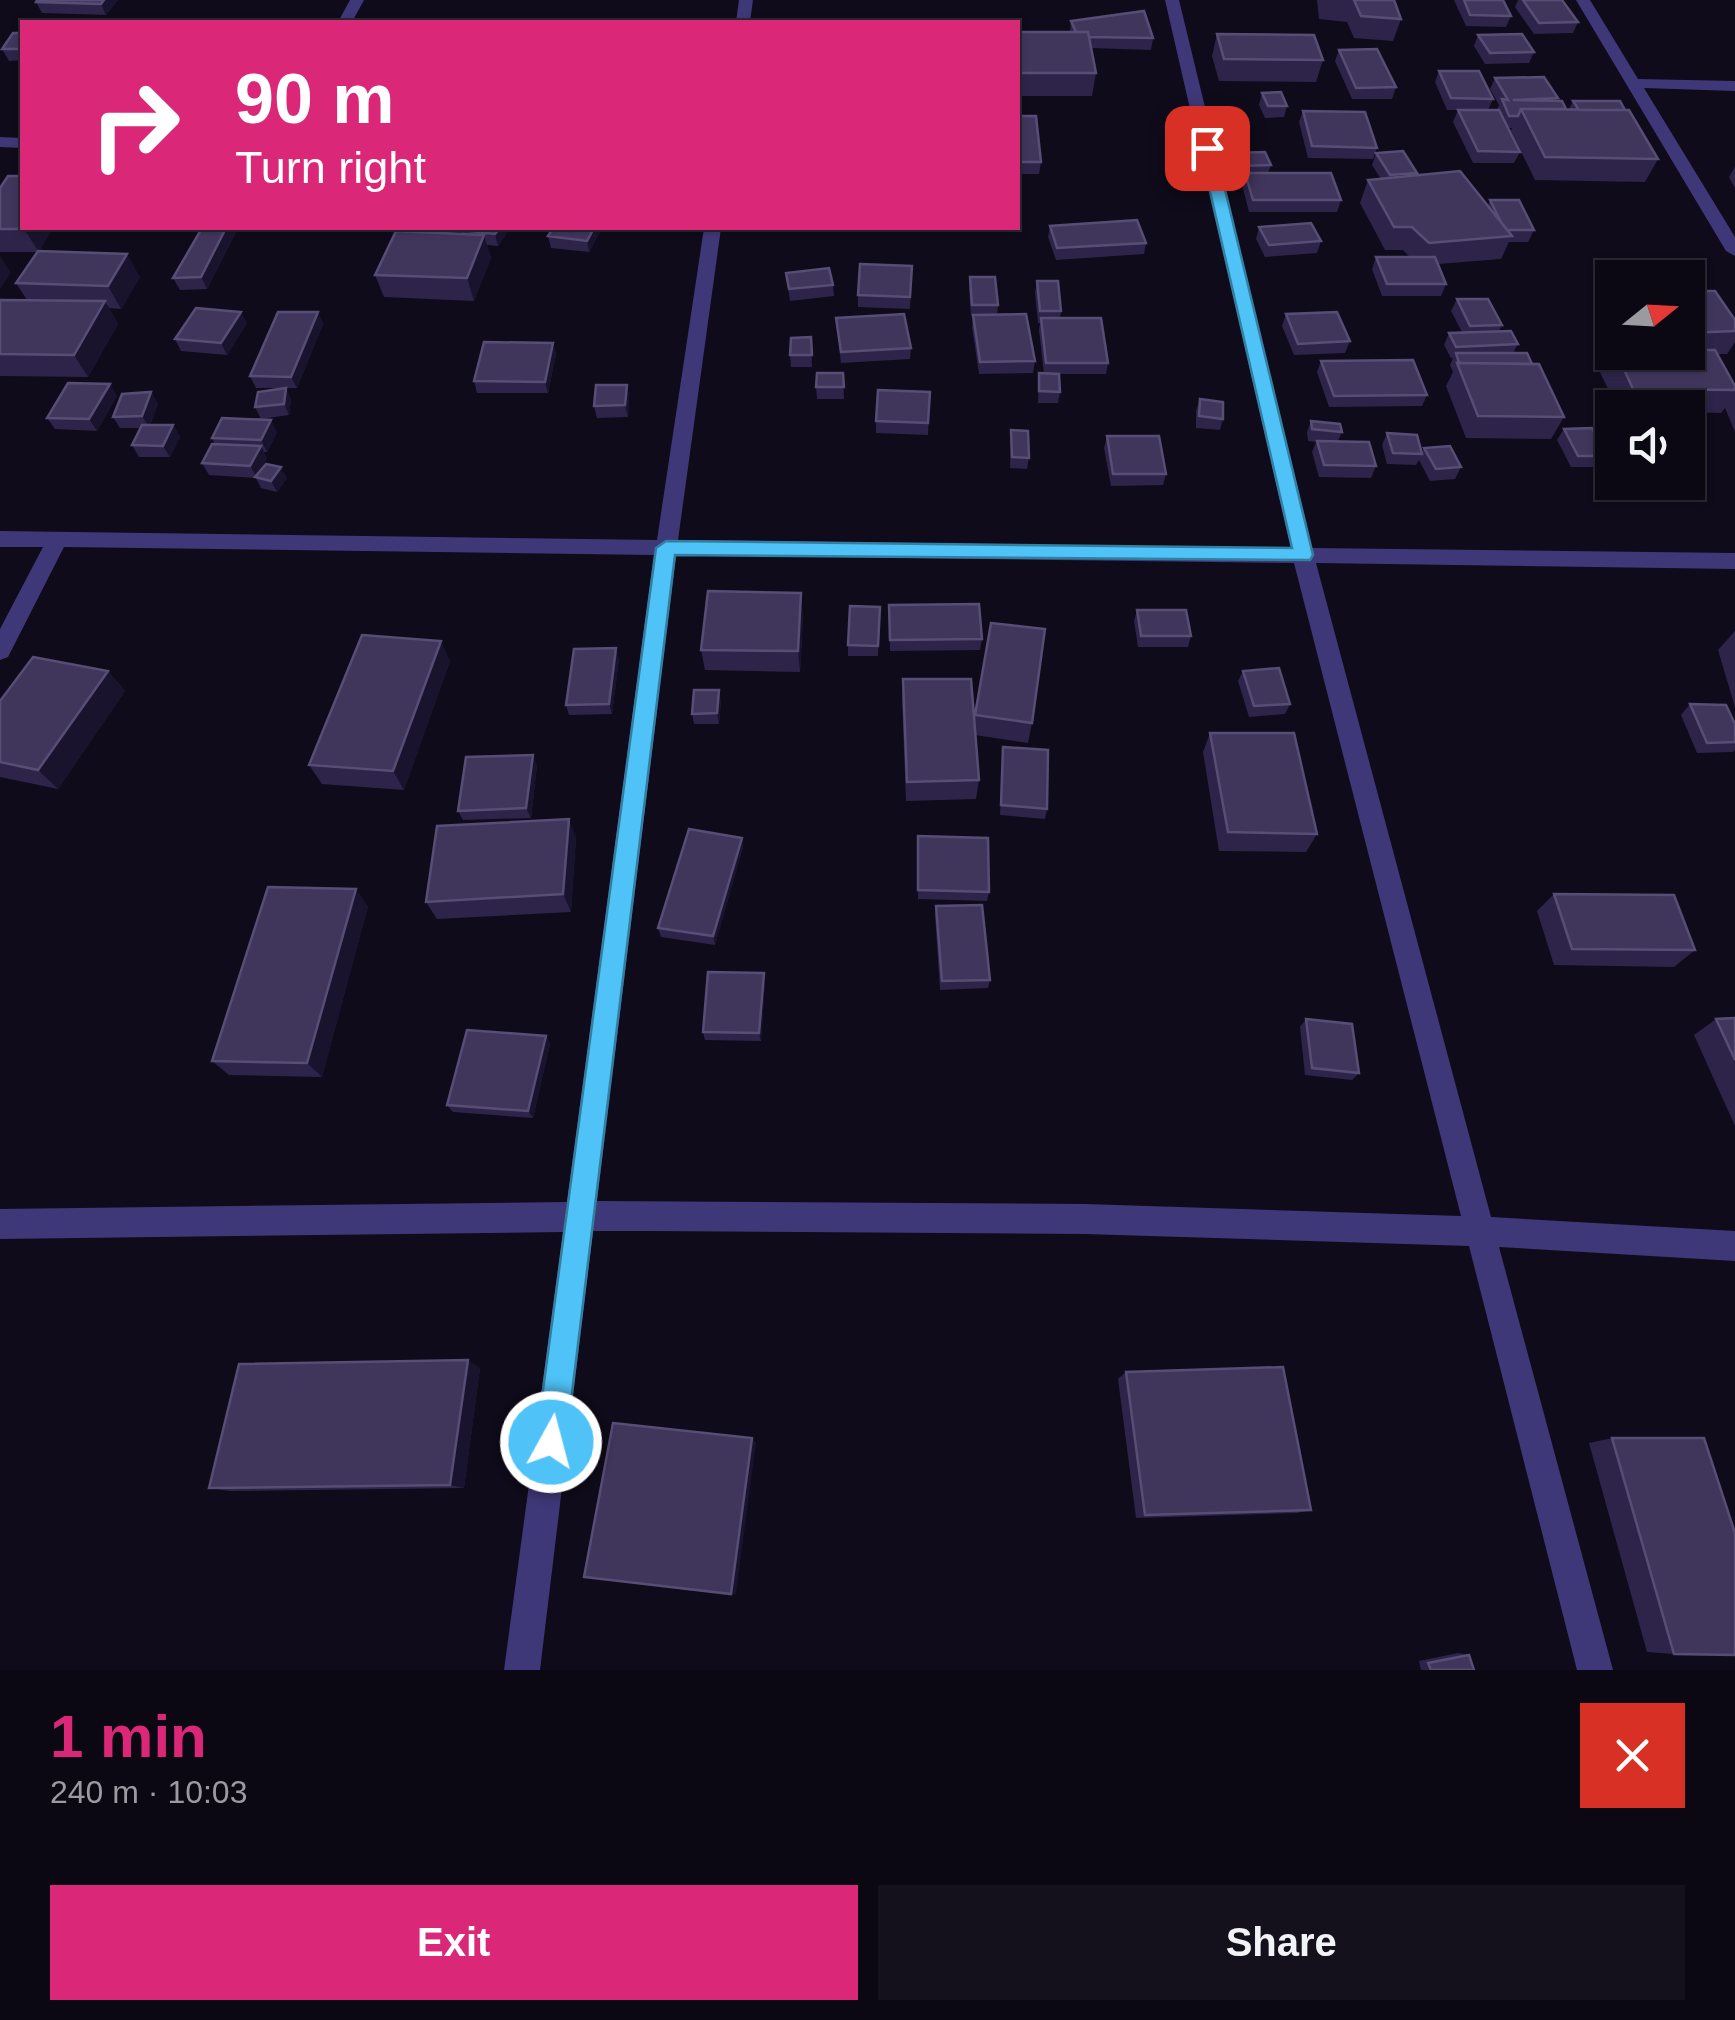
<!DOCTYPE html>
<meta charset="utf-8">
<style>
:root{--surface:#0b0814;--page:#14111d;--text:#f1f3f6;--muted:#9a9aa0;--line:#2b2934;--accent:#db2777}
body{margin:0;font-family:Arial,sans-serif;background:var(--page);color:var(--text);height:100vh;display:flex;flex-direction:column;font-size:38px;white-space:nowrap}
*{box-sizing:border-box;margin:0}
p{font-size:32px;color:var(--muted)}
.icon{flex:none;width:55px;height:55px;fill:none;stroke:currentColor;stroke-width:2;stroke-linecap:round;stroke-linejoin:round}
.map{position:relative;height:1670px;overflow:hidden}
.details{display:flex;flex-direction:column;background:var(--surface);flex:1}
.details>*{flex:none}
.guide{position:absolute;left:20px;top:20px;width:1000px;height:210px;border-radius:0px;box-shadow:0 2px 8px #0004,0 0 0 2px var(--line);background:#db2777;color:#fff;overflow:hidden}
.needle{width:65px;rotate:72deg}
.buttons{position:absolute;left:1595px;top:260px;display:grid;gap:20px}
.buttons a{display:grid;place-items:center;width:110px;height:110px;border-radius:0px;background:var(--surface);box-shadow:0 2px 8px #0004,0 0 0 2px var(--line);font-size:50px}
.pin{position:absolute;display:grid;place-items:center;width:85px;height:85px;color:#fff;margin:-42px;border-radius:20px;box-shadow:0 5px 15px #0006}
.me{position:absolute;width:110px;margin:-55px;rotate:7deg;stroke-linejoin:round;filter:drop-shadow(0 0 8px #0008)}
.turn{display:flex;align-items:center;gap:35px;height:210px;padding:0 50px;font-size:45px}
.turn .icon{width:130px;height:130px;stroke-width:2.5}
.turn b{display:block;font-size:70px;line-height:85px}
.round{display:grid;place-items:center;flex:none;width:105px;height:105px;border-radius:0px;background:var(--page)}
.overview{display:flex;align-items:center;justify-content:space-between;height:170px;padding:0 50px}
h1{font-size:60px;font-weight:700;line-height:75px;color:var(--accent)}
.button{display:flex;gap:20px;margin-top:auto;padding:20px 50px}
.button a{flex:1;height:115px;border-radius:0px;background:var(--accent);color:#fff;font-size:40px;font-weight:700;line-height:115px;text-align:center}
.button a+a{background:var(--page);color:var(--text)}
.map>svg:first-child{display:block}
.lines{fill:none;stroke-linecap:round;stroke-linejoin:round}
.street{fill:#3f3878;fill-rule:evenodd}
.wall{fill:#2e2449}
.shaded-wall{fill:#1a132e}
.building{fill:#40365c;stroke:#574d75;stroke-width:2.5}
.route{fill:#4fc3f7;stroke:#337fa1;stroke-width:2.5}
</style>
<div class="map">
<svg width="1735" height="1670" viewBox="0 0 1735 1670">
<rect width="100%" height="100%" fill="#0f0b1b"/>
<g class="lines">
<path class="street" d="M 350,0 L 364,0 L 352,22 L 338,22 Z
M 739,0 L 753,0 L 750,22 L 736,22 Z
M 1165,0 L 1179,0 L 1312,548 L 1735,553 L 1735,569 L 1316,563 L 1491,1217 L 1735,1231 L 1735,1261 L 1499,1247 L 1613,1670 L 1577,1670 L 1469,1246 L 1085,1234 L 651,1231 L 593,1231 L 540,1670 L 504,1670 L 563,1232 L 0,1239 L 0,1209 L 567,1202 L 654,555 L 64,547 L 8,657 L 0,660 L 0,629 L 43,547 L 0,547 L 0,531 L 657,540 L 704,228 L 721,228 L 678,540 L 1291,548 ZM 676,555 L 1294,563 L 1461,1216 L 1085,1204 L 597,1201 Z
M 1576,0 L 1590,0 L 1638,79 L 1735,81 L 1735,91 L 1644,88 L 1735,237 L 1735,256 L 1726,251 Z
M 0,137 L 22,138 L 22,148 L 0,147 Z"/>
</g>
<path class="wall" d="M 37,0 L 118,0 L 106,15 L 42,13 L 36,2 Z
M 1317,0 L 1394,0 L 1401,19 L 1393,41 L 1354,38 L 1347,22 L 1319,19 Z
M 1454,0 L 1503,0 L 1511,16 L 1506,27 L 1466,26 Z
M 1518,0 L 1562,0 L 1578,22 L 1573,33 L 1534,34 L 1515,7 Z
M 1071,21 L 1153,38 L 1151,50 L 1091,48 L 1096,73 L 1092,96 L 1018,96 L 1018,32 L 1070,32 Z
M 22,33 L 22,60 L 9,61 L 2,49 Z
M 1217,34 L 1323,60 L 1316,82 L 1219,81 L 1212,56 Z
M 1478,35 L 1534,52 L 1529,63 L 1485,64 L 1474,46 Z
M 1339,50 L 1396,87 L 1392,99 L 1352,99 L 1335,61 Z
M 1439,71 L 1493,99 L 1488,110 L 1497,110 L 1499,105 L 1490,89 L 1495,78 L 1558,98 L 1556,101 L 1566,109 L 1569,109 L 1573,101 L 1658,159 L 1645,182 L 1535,180 L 1511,131 L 1512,128 L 1507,128 L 1520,152 L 1514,163 L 1473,163 L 1453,122 L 1458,110 L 1447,110 L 1435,82 Z
M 1262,93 L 1287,106 L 1284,117 L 1265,118 L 1259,105 Z
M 1303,111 L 1377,148 L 1373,159 L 1308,158 L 1299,122 Z
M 1018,116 L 1041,162 L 1039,174 L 1018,174 Z
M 1233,153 L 1271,165 L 1268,173 L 1341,200 L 1337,212 L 1249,212 L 1242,185 L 1244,178 L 1235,178 L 1230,165 Z
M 1376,153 L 1417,173 L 1416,175 L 1488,206 L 1490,200 L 1534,230 L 1528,242 L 1509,242 L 1501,259 L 1438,264 L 1446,284 L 1441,296 L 1382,296 L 1372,269 L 1376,257 L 1410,257 L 1403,250 L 1385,250 L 1360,203 L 1368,180 L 1381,179 L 1372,165 Z
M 1735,167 L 1735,188 L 1729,177 Z
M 0,188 L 22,228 L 53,228 L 39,251 L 140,277 L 121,309 L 109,308 L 118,324 L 88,377 L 0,376 L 0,300 L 27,300 L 16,283 L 37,252 L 0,252 Z
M 1050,226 L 1146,243 L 1144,254 L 1056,260 L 1048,237 Z
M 1259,227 L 1321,241 L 1317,253 L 1265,257 L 1256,239 Z
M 510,228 L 498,246 L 487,245 L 491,258 L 474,301 L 384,297 L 375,275 L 461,234 L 460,230 Z
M 553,228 L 602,228 L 589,252 L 551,248 L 548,236 Z
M 236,232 L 207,289 L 180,290 L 173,278 Z
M 912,266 L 910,309 L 858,307 L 858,295 Z
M 786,273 L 833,285 L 834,296 L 790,301 Z
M 970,277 L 998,305 L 997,315 L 1035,361 L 1033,373 L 979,374 L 972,327 L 973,316 L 971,316 L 969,289 Z
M 1037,281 L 1061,311 L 1060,318 L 1108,363 L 1106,374 L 1059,374 L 1060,392 L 1058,403 L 1038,403 L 1039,373 L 1044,374 L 1039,330 L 1040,323 L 1038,323 L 1035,293 Z
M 1688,291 L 1735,320 L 1735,342 L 1727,354 L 1717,354 L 1735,386 L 1735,432 L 1725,408 L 1721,413 L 1688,412 L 1688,408 L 1617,408 L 1600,372 L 1612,352 L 1688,352 Z
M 1610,293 L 1612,293 L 1612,341 L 1597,316 Z
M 1457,299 L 1502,325 L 1499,331 L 1518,344 L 1513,353 L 1532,364 L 1564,417 L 1551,439 L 1466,438 L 1446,386 L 1453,372 L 1450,365 L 1453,358 L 1451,358 L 1444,345 L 1449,333 L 1462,332 L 1451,311 Z
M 318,312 L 323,324 L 297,388 L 256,388 L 250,376 Z
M 1286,314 L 1350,341 L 1345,353 L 1294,355 L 1282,326 Z
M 836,318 L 911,348 L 910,359 L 841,363 Z
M 247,323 L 227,355 L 181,351 L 175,339 Z
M 811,337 L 812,367 L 791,367 L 790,355 Z
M 553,343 L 556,354 L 548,393 L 477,393 L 474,381 Z
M 1321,361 L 1427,395 L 1422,406 L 1329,407 L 1317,372 Z
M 843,373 L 844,399 L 817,399 L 816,387 Z
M 627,385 L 629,396 L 628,417 L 597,418 L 594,406 Z
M 286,388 L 291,400 L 289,415 L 261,419 L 255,407 Z
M 151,392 L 158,404 L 150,425 L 173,425 L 180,437 L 170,457 L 139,457 L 132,445 L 140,428 L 120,428 L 113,417 Z
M 930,392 L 928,435 L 876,433 L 876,421 Z
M 117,396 L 97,431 L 55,429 L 47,418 Z
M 1200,399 L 1223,419 L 1220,430 L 1196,428 L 1196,411 Z
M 1311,421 L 1342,432 L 1338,441 L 1376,466 L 1371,478 L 1319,477 L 1312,452 L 1316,442 L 1308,441 L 1307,432 Z
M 1564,429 L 1605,456 L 1598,467 L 1571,467 L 1557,440 Z
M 1011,430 L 1029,458 L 1027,469 L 1010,468 Z
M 277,432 L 267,452 L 263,452 L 267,458 L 260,471 L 287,478 L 277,492 L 261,488 L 256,478 L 209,475 L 202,463 L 215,444 L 212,438 Z
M 1387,433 L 1422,453 L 1424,448 L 1461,467 L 1455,479 L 1430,481 L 1419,460 L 1416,465 L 1387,464 L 1382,445 Z
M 1107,436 L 1166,474 L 1163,485 L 1111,486 L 1104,448 Z
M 889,605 L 982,639 L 980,650 L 890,651 Z
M 880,607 L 878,656 L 848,656 L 848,645 Z
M 1137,610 L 1191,636 L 1188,647 L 1138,647 L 1134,621 Z
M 803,614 L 800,672 L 705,670 L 701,650 Z
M 991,623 L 1032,723 L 1028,743 L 975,735 L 979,780 L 976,799 L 906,801 L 902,700 L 903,679 L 974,722 Z
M 1735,631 L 1735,707 L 1718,650 Z
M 619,659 L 612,714 L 569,715 L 566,705 Z
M 450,661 L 404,790 L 322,784 L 309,765 Z
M 108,671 L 125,691 L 58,789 L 0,777 L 0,701 Z
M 1243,671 L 1290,704 L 1285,714 L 1249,717 L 1238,681 Z
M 721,701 L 719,724 L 694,724 L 692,714 Z
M 1690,704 L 1735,724 L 1735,750 L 1733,752 L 1697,753 L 1681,715 Z
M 1210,733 L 1317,834 L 1306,852 L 1219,851 L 1203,752 Z
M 1003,747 L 1047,809 L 1045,819 L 1000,815 Z
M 537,765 L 531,818 L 463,820 L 458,811 Z
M 576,837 L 571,912 L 437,919 L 426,902 Z
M 742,838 L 743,847 L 715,945 L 661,937 L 658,928 Z
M 917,846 L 989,892 L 987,901 L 918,899 Z
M 1554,894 L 1695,950 L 1674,967 L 1554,965 L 1537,911 Z
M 368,906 L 322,1077 L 229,1075 L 212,1061 Z
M 936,906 L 990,980 L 988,988 L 940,990 L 935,915 Z
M 764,973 L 765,981 L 761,1041 L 705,1040 L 703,1032 Z
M 1735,1018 L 1735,1126 L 1694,1035 L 1716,1019 Z
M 1306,1019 L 1359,1073 L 1352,1080 L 1305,1075 L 1300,1027 Z
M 546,1036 L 550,1044 L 533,1118 L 453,1112 L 447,1105 Z
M 480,1368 L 464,1488 L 230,1491 L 209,1488 Z
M 1126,1372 L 1311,1510 L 1297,1513 L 1136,1518 L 1118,1379 Z
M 1612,1438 L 1674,1654 L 1647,1652 L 1589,1443 Z
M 1458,1653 L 1469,1655 L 1474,1670 L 1421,1670 L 1419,1661 Z"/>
<path class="shaded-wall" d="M 104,0 L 118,0 L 106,15 L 101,4 Z
M 25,228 L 53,228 L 39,252 L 24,229 Z
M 226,228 L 234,228 L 236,232 L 207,289 L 201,277 Z
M 500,228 L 510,228 L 498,246 L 495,234 Z
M 594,228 L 602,228 L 589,252 L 587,241 Z
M 484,235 L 491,258 L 474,301 L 467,278 Z
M 127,254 L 140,277 L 121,309 L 108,286 Z
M 0,256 L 11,273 L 0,289 Z
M 105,301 L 118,324 L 88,377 L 74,355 Z
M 241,312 L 247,323 L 227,355 L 221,343 Z
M 318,312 L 323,324 L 297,388 L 291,377 Z
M 553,343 L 556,354 L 548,393 L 545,382 Z
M 110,384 L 117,396 L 97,431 L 89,419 Z
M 627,385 L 629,396 L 628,417 L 625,405 Z
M 286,388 L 291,400 L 289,415 L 284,404 Z
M 151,392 L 158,404 L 149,427 L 142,416 Z
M 271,420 L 277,432 L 267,452 L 261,440 Z
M 173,425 L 180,437 L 170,457 L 163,446 Z
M 261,446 L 267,458 L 257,478 L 250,466 Z
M 281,467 L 287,478 L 277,492 L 271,481 Z
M 801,593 L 803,614 L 800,672 L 798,651 Z
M 441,641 L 450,661 L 404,790 L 393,771 Z
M 616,648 L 619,659 L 612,714 L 609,704 Z
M 108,671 L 125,691 L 58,789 L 38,770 Z
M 719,690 L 721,701 L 719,724 L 717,713 Z
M 533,755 L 537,765 L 531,818 L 526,808 Z
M 569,819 L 576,837 L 571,912 L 563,894 Z
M 742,838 L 743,847 L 715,945 L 713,936 Z
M 356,889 L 368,906 L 322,1077 L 307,1063 Z
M 764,973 L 765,981 L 761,1041 L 759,1033 Z
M 546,1036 L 550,1044 L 533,1118 L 528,1111 Z
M 468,1360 L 480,1368 L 464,1488 L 450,1485 Z
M 752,1438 L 756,1443 L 736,1594 L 731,1594 Z"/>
<path class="building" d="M 37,0 L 104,0 L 101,4 L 36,2 Z
M 1354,0 L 1394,0 L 1401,19 L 1361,16 Z
M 1464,0 L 1503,0 L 1511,16 L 1470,15 Z
M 1523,0 L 1562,0 L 1578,22 L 1539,23 Z
M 1144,11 L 1153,38 L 1089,37 L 1088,32 L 1076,32 L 1071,21 Z
M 1018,32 L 1088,32 L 1096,73 L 1018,73 Z
M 13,33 L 22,33 L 22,49 L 2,49 Z
M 1217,34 L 1314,35 L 1323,60 L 1224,59 Z
M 1522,34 L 1534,52 L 1490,53 L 1478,35 Z
M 1377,49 L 1396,87 L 1356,88 L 1339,50 Z
M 1439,71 L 1479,71 L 1493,99 L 1451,98 Z
M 1544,77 L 1558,98 L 1513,100 L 1562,101 L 1566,109 L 1521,109 L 1518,116 L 1509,116 L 1502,99 L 1508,100 L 1495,78 Z
M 1281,92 L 1287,106 L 1268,106 L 1262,93 Z
M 1573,101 L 1620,101 L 1625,110 L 1579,110 Z
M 1521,109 L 1629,110 L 1658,159 L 1545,157 Z
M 1458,110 L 1499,110 L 1520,152 L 1478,151 Z
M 1303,111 L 1365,112 L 1377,148 L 1312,146 Z
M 1018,116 L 1036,116 L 1041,162 L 1018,162 Z
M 1403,151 L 1417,173 L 1390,175 L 1376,153 Z
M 1265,152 L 1271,165 L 1238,166 L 1233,153 Z
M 1460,171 L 1512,236 L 1429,243 L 1412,227 L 1394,227 L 1368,180 Z
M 1245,173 L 1331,173 L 1341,200 L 1253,200 Z
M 8,176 L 22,176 L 22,228 L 25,228 L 24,229 L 0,229 L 0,188 Z
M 1490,200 L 1519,200 L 1534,230 L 1507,230 L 1501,222 Z
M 1137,220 L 1146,243 L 1057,248 L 1050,226 Z
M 1311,223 L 1321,241 L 1269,245 L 1259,227 Z
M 202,228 L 226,228 L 201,277 L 173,278 Z
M 461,228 L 500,228 L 495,234 L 460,230 Z
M 553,228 L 594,228 L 587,241 L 548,236 Z
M 396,231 L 484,235 L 467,278 L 375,275 Z
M 38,251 L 127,254 L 108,286 L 16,283 Z
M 1376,257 L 1435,257 L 1446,284 L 1387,284 Z
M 860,264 L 912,266 L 910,297 L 858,295 Z
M 829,268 L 833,285 L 789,289 L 786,273 Z
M 970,277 L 995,277 L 998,305 L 972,305 Z
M 1037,281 L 1058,281 L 1061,311 L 1040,311 Z
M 1688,291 L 1715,291 L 1735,320 L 1735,331 L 1688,333 Z
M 1457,299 L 1488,299 L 1502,325 L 1470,326 Z
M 0,300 L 105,301 L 74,355 L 0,354 Z
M 196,308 L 241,312 L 221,343 L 175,339 Z
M 278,312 L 318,312 L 291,377 L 250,376 Z
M 1337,312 L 1350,341 L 1298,344 L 1286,314 Z
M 904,314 L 911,348 L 841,352 L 836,318 Z
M 1026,314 L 1035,361 L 980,362 L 973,315 Z
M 1041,318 L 1101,318 L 1108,363 L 1046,363 Z
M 1511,331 L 1518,344 L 1456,347 L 1449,333 Z
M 811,337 L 812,355 L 790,355 L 791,338 Z
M 484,342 L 553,343 L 545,382 L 474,381 Z
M 1688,350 L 1715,350 L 1735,386 L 1735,390 L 1633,389 L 1616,352 L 1688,352 Z
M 1456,353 L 1527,353 L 1532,364 L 1459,363 Z
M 1413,360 L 1427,395 L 1334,396 L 1321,361 Z
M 1457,363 L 1539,364 L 1564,417 L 1478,416 Z
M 817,373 L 843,373 L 844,387 L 816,387 Z
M 1039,373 L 1059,374 L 1060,392 L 1039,391 Z
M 68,383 L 110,384 L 89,419 L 47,418 Z
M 596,385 L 627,385 L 625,405 L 594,406 Z
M 286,388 L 284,404 L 255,407 L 258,392 Z
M 878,390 L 930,392 L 928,423 L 876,421 Z
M 151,392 L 142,416 L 113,417 L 122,394 Z
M 1200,399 L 1223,402 L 1223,419 L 1199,416 Z
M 222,418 L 271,420 L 261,440 L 212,438 Z
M 1311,421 L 1340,424 L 1342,432 L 1312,429 Z
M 142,425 L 173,425 L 163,446 L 132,445 Z
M 1592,428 L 1605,456 L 1578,456 L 1564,429 Z
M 1011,430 L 1028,431 L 1029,458 L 1012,457 Z
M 1387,433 L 1417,435 L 1422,454 L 1393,453 Z
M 1107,436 L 1159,436 L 1166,474 L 1113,474 Z
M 1317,441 L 1369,442 L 1376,466 L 1324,465 Z
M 212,444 L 261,446 L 250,466 L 202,463 Z
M 1450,446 L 1461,467 L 1436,469 L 1424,448 Z
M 266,464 L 281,467 L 271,481 L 255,477 Z
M 708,591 L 801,593 L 798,651 L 701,650 Z
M 979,604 L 982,639 L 890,640 L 889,605 Z
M 850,606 L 880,607 L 878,646 L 848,645 Z
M 1137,610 L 1186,610 L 1191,636 L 1141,636 Z
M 991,623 L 1045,629 L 1032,723 L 975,715 Z
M 362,635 L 441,641 L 393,771 L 309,765 Z
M 616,648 L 609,704 L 566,705 L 574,649 Z
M 33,657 L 108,671 L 38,770 L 0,762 L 0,701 Z
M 1279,668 L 1290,704 L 1254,706 L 1243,671 Z
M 903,679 L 971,679 L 979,780 L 907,782 Z
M 694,690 L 719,690 L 717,713 L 692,714 Z
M 1690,704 L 1726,705 L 1735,724 L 1735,742 L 1707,743 Z
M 1210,733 L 1294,733 L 1317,834 L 1228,832 Z
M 1003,747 L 1048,750 L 1047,809 L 1001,805 Z
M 533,755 L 526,808 L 458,811 L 466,757 Z
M 569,819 L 563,894 L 426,902 L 437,826 Z
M 689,829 L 742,838 L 713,936 L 658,928 Z
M 918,836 L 988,838 L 989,892 L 918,890 Z
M 268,887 L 356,889 L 307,1063 L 212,1061 Z
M 1554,894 L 1674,895 L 1695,950 L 1572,949 Z
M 982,905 L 990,980 L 942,981 L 936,906 Z
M 708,972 L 764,973 L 759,1033 L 703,1032 Z
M 1735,1018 L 1735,1060 L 1716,1019 Z
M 1306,1019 L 1352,1024 L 1359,1073 L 1312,1068 Z
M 467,1030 L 546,1036 L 528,1111 L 447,1105 Z
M 468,1360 L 450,1485 L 209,1488 L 239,1364 Z
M 1283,1367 L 1311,1510 L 1145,1515 L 1126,1372 Z
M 613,1423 L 752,1438 L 731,1594 L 584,1577 Z
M 1612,1438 L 1704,1438 L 1735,1533 L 1735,1655 L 1674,1654 Z
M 1469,1655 L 1474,1670 L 1431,1670 L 1428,1663 Z"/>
<path class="route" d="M 1207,144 L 1215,148 L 1313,555 L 1310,560 L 675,555 L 566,1442 L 562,1453 L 551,1457 L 540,1453 L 536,1442 L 656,548 L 666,541 L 1292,548 L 1200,148 Z"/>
</svg>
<div class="buttons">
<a><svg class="needle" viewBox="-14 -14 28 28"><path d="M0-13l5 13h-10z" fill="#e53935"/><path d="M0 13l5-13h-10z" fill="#9a9aa0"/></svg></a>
<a><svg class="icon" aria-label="sound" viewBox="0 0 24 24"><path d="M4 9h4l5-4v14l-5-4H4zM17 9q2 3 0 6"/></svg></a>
</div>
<div class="pin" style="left:1207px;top:148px;background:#d93025"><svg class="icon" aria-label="arrive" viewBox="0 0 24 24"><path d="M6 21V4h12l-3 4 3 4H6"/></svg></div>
<svg class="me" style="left:551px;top:1442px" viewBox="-20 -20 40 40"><circle r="17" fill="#4fc3f7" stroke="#fff" stroke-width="3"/><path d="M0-11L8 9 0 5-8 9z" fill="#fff"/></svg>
<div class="guide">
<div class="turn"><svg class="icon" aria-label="right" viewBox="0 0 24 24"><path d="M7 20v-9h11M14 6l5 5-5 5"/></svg><div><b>90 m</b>Turn right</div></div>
</div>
</div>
<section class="details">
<div class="overview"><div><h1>1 min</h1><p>240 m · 10:03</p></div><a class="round" style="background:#d93025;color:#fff"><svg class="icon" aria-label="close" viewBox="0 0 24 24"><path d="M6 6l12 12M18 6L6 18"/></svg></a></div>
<div class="button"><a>Exit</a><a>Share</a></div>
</section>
